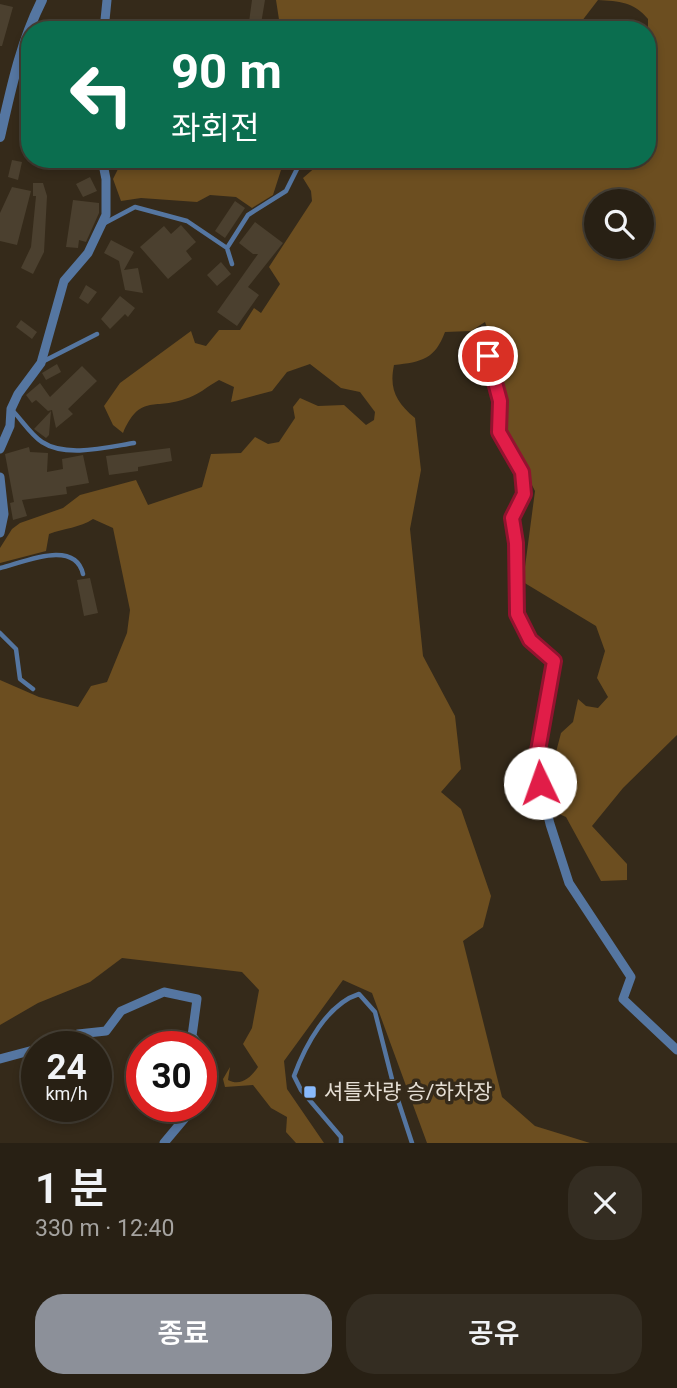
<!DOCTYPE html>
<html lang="ko">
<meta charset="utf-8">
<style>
:root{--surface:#282014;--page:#342d22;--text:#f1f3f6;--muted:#a5a3a0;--line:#443e34;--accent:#8c9099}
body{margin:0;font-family:Roboto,"Noto Sans KR",sans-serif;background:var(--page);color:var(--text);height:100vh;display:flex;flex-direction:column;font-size:26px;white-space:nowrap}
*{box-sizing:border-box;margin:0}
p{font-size:23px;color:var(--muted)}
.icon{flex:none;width:38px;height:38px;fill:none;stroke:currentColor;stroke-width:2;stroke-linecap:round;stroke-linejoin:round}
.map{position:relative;height:1143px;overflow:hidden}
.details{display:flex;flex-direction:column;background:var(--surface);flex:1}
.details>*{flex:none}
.top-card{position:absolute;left:21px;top:21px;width:635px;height:147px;border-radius:28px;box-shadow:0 4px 10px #0003,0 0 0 2px var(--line);background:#0b6e4f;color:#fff;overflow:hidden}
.tools{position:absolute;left:584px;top:189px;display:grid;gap:14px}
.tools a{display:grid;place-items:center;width:70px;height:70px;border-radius:50%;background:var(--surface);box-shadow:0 4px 10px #0003,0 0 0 2px var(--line);font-size:35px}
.speed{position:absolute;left:21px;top:1031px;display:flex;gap:14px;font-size:35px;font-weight:700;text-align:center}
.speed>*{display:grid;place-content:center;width:91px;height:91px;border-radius:50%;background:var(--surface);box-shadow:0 4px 10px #0003,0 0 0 2px var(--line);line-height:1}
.speed small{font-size:18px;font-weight:400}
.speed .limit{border:10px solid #d22;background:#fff;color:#111}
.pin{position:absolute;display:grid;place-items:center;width:60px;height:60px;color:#fff;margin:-30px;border:4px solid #fff;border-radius:50%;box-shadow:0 2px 7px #0007}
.me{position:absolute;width:77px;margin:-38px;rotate:357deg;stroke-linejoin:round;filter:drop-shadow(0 0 5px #0008)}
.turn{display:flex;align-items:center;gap:24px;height:147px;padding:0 35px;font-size:32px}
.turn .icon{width:91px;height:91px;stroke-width:2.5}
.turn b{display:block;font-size:49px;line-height:60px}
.round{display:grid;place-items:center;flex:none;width:74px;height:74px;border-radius:28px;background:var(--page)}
.overview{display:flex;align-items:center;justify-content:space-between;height:119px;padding:0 35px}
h1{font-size:42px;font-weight:600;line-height:52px}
.action{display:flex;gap:14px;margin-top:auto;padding:14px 35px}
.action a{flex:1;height:80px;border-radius:28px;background:var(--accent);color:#fff;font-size:28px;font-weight:600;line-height:80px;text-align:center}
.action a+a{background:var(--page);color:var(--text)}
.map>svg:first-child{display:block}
.green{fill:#6c4e20;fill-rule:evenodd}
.building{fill:#4b402f}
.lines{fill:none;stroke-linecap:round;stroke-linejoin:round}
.service{stroke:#5576a1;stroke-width:4.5}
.minor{stroke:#5576a1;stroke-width:9}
.tertiary{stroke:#5576a1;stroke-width:10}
.route-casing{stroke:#92132f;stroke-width:18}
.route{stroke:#e11d48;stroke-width:12}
.poi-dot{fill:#89bafc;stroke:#352a1a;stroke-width:2.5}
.labels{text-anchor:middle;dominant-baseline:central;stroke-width:7;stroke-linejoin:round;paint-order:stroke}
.poi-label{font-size:21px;fill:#e5ded4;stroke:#352a1a;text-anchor:start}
</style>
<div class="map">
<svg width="677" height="1143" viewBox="0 0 677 1143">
<rect width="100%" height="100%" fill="#352a1a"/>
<path class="green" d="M 276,0 L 677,0 L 677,735 L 623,788 L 592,826 L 627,864 L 627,880 L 601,881 L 566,817 L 557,813 L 541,770 L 543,755 L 555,756 L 561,733 L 573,722 L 578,699 L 586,706 L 598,708 L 608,697 L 597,678 L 605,651 L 596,626 L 523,582 L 535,491 L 510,442 L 494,346 L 485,322 L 471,331 L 445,332 C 435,359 422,362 394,365 C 389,389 396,402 415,418 L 421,470 L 410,529 L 423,656 L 455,716 L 461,769 L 441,792 L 461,809 L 491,896 L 483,927 L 463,941 L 502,1097 L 535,1126 L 590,1143 L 427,1143 L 372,993 L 343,980 L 284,1061 L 287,1089 L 324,1143 L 296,1143 L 286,1132 L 287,1117 L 271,1108 L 253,1085 L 225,1087 L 223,1079 L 230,1067 L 228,1080 C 241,1087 251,1077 258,1067 L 243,1044 L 252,1028 L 259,990 L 242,972 L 122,958 L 90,982 L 38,1003 L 0,1025 L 0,680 L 39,697 L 78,707 L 91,686 L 107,682 L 127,633 L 130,610 L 113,528 L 93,519 C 80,528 64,528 49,534 L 46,551 L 0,563 L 0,548 L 12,529 L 20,523 L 63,508 L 80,495 L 136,480 L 148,505 L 202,487 L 211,454 L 241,453 L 255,437 L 268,444 L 279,442 L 295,418 L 293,407 L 300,398 L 318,406 L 344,405 L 366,425 L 374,420 L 375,412 L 360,392 L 341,388 L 310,364 L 287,372 L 272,391 L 231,402 L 234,387 L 219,380 C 208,386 197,396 185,399 C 153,410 140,394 123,433 L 113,425 L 104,406 L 120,383 L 191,331 L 195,343 L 206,346 L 219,330 L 240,330 L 254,308 L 261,313 L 280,284 L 269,267 L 312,201 L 311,191 L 303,178 L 325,159 L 648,159 L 648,19 C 634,2 619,1 598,0 L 575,30 L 233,30 L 280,26 ZM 597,201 L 642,201 L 642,247 L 597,247 Z
M 123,159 L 276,159 L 281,170 L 273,195 L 252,208 L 236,197 L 210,195 L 197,202 L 141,198 L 121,201 L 113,179 Z"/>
<path class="building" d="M 252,0 L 265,0 L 261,24 L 249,22 Z
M 0,4 L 13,7 L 2,46 L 0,46 Z
M 12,160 L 22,162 L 18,180 L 8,177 Z
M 90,177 L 97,191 L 83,197 L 76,184 Z
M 33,183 L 43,183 L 47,196 L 44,252 L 33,274 L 21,268 L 31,247 L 36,196 L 33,196 Z
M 12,187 L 31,191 L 17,245 L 0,241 L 0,213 Z
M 73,200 L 99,203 L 99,213 L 86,242 L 79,240 L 78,248 L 66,247 Z
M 235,201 L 245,208 L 225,238 L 215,231 Z
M 255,222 L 283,243 L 248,287 L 259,295 L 237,326 L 217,312 L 258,254 L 253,254 L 239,243 Z
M 181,225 L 196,242 L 186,251 L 192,259 L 168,279 L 140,247 L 164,226 L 171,234 Z
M 111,240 L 134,252 L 124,270 L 138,268 L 143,293 L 125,290 L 119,261 L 104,253 Z
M 221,262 L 231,274 L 217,286 L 207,275 Z
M 86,285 L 97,292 L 88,304 L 79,298 Z
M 120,296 L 135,308 L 128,317 L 125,314 L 110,329 L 101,319 Z
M 21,320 L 37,332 L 32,339 L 16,327 Z
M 57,364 L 61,372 L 46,380 L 42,373 Z
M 82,366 L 97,381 L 68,409 L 73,414 L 56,428 L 52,410 L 48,411 L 36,400 L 32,403 L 26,395 L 40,383 L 50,397 Z
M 51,411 L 49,435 L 46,438 L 34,429 Z
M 29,447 L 30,452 L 48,453 L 47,472 L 63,469 L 62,459 L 83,455 L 89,483 L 66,487 L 67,494 L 22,500 L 27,516 L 13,520 L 10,503 L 14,502 L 5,454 Z
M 170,448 L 172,461 L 138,467 L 138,471 L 109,475 L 106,456 Z
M 90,578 L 98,613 L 84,616 L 77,580 Z"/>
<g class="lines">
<path class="service" d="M 103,224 L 135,207 L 187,221 L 227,248 L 248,215 L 286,191 L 297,169
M 227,248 L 232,264
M 42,362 L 97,334
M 12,410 C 21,419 31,435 42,442 C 66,458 108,447 134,443
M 0,568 C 22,563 75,538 83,574
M 0,633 L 16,649 L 20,679 L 33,689
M 341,1143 L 341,1137 L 301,1090 L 294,1076 C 305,1046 327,1004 359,994 L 375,1012 L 395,1091 L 412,1143"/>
<path class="minor" d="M 104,30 L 107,0
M 488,356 L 500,401 L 499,432 L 522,472 L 524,494 L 512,518 L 516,543 L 517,614 L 530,640 L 554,661 L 535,763 L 550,824 L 569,883 L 631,977 L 623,999 L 677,1050
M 0,449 L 10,426 L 11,409 L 18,394 L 41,363 L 64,281 L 88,253 L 106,215 L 106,179 L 102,159
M 0,477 L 4,514 L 0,533
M 44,1046 L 78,1034 L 106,1031 L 121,1011 L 164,992 L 197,999 L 192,1036 L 200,1046
M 201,1049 L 201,1067
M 0,1059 L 37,1049
M 164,1143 L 195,1106"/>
<path class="tertiary" d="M 0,137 C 11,89 20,44 42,0"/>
</g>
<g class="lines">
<defs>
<path id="route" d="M 488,356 L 500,401 L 499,432 L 522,472 L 524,494 L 512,518 L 516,543 L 517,614 L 530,640 L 554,661 L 536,762 L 540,783"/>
</defs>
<use href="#route" class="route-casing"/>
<use href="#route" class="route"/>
</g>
<rect class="poi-dot" x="303" y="1085" width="14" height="14" rx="3.5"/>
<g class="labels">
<g class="poi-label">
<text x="324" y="1092">셔틀차량 승/하차장</text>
</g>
</g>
</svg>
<div class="tools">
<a><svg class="icon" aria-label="search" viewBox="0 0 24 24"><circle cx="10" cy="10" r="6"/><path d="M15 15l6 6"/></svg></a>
</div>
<div class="speed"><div>24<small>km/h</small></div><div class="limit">30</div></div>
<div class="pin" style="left:488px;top:356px;background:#d93025"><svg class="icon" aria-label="arrive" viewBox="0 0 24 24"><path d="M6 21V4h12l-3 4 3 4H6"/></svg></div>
<svg class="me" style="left:540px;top:783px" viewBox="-20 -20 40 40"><circle r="19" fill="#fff"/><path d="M0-13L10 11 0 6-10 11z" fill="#e11d48"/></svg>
<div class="top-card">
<div class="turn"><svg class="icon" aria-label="left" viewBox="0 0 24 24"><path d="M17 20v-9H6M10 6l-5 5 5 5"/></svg><div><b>90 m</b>좌회전</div></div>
</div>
</div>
<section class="details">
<div class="overview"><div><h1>1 분</h1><p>330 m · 12:40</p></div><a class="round"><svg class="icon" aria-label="close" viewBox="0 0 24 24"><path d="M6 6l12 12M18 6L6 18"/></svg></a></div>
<div class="action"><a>종료</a><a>공유</a></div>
</section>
